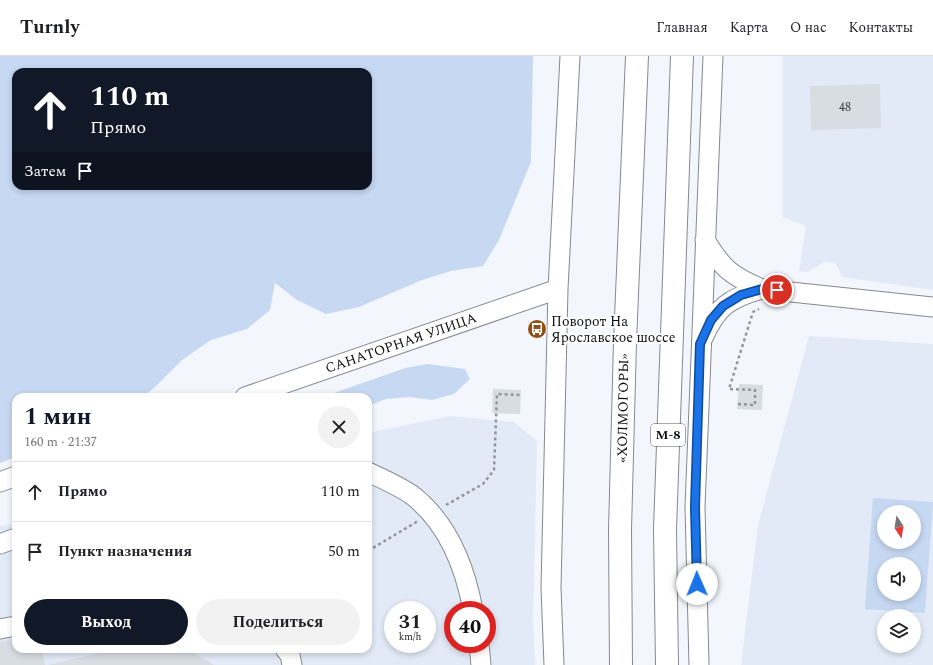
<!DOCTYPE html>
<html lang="ru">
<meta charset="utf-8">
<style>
:root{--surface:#fff;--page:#f2f2f2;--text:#202124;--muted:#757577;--line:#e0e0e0;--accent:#111827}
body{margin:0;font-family:Spectral,serif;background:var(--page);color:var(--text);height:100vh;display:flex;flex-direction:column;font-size:15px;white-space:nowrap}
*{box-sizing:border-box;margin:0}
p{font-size:13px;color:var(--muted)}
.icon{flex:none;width:22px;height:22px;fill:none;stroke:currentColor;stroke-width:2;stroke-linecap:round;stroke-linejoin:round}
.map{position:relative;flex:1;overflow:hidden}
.side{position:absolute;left:12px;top:337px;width:360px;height:260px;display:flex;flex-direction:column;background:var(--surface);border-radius:12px;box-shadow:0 2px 6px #0003}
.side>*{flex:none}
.banner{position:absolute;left:12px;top:12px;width:360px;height:122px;border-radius:12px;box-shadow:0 2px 6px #0003;background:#111827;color:#fff;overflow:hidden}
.needle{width:26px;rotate:168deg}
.fabs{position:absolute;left:877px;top:449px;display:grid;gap:8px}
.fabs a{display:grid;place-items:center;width:44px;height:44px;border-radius:50%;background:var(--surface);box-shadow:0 2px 6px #0003;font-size:20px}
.speed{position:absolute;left:384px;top:545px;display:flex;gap:8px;font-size:20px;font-weight:700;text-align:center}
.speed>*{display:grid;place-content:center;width:52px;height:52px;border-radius:50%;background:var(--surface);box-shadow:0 2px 6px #0003;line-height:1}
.speed small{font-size:10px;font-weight:400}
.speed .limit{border:6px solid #d22;background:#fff;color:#111}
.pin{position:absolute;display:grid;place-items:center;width:34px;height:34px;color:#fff;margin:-17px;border:2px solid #fff;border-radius:50%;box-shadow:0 1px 4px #0007}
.me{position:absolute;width:44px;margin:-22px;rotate:359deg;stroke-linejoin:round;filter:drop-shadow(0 0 3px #0008)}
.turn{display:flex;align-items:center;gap:14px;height:84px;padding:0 12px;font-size:18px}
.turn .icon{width:52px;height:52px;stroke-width:2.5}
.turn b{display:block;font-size:28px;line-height:34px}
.then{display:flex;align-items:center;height:38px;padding:0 12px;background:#0003;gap:8px;font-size:15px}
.round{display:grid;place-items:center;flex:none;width:42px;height:42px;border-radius:21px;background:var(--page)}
.headline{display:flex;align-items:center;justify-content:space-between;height:68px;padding:0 12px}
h1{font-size:24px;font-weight:700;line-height:30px;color:var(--accent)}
.action{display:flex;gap:8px;margin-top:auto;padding:8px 12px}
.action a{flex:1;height:46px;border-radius:24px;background:var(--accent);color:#fff;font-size:16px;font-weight:700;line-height:46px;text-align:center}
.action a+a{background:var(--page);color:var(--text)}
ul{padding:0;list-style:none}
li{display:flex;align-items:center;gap:12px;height:60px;padding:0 12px;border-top:1px solid var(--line)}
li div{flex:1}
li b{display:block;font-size:15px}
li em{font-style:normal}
header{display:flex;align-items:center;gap:24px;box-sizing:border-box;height:56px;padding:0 20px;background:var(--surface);border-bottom:1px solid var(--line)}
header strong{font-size:19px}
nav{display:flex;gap:22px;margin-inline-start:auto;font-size:14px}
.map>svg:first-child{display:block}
.built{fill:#e2eaf7;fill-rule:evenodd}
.green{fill:#c6d8f2;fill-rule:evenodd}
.building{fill:#d8dde3}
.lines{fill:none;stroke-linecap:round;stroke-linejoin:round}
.minor-casing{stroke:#85898f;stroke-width:21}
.highway-casing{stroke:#85898f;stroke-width:24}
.path{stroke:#929599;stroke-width:2.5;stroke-dasharray:3 3;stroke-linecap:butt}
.minor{stroke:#fff;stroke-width:19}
.highway{stroke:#fff;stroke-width:22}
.route-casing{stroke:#114b97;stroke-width:10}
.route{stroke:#1a73e8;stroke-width:7}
.labels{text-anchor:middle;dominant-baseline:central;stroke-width:4;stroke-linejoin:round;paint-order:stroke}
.number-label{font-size:12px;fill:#3f4144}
.shield{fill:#fff;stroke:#555657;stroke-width:1}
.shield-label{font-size:13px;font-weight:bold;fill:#0c0d0f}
.poi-label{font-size:14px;fill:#0c0d0f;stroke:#fff;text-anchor:start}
.street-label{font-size:14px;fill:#0c0d0f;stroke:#fff}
</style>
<header>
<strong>Turnly</strong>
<nav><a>Главная</a><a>Карта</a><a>О нас</a><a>Контакты</a></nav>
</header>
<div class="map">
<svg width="933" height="609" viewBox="0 0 933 609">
<rect width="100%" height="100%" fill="#f3f7fd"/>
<path class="built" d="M 783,0 L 933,0 L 933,234 L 842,221 L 836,207 L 824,206 L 808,216 L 799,215 L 806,170 L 783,161 Z
M 809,280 L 933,288 L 933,609 L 741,609 L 758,469 ZM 884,456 L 914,456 L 914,486 L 884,486 ZM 884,508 L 914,508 L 914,538 L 884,538 ZM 884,560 L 914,560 L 914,590 L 884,590 Z
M 450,360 L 514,366 L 537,385 L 533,565 L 535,609 L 0,609 L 0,470 L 16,467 L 16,593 L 368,593 L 368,377 ZM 393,554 L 427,554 L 427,588 L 393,588 ZM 453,554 L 487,554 L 487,588 L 453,588 Z"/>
<path class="green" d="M 0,0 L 533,0 L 531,106 L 499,184 L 483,210 L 451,215 L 422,224 L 359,251 L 326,258 L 297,244 L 275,227 L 270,254 L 247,273 L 211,284 L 182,304 L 153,333 L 142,341 L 16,341 L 16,401 L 0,407 ZM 16,16 L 368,16 L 368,130 L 16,130 Z
M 428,308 L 465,313 L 470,323 L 454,338 L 432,344 L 409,341 L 386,343 L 368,350 L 368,341 L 330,341 L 334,337 L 405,312 Z
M 873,442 L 933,446 L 925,557 L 865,553 ZM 884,456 L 914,456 L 914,486 L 884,486 ZM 884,508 L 914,508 L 914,538 L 884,538 Z"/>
<path class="building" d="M 880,28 L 881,72 L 811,74 L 810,30 Z
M 739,328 L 763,329 L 762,354 L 737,353 Z
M 493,333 L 521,334 L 520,358 L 492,357 Z
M 16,582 L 16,593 L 42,593 L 45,609 L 0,609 L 0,586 Z
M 116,593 L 188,593 L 214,609 L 48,609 Z"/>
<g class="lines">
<defs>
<path id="minor" d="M 705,184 C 722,212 731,220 762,233 L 933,251
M 703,282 C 717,250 730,242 762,233
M 245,341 L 558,233
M 368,416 C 383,423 399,430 412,439 C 448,467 465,511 473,554
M 0,426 L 16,420
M 0,488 L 16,482
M 0,573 L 16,570
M 479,588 L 481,609
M 285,593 L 290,599 L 292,609
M 554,609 L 551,532 L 558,233 L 570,0
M 699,609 L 695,451 L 713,0"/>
<path id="highway" d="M 621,609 L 620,474 L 625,286 L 637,0
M 667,609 L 665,473 L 682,0"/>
</defs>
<use href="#minor" class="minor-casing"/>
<use href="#highway" class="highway-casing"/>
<path class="path" d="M 738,348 L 755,349 L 755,334 L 729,333 L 753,256 L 759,253
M 446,449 L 483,428 L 494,414 L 497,338 L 521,339
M 368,495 L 418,465"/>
<use href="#minor" class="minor"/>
<use href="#highway" class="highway"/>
</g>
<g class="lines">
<defs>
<path id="route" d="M 697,528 L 695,451 L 700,288 L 711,264 L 723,250 L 741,239 L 762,233 L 777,234"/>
</defs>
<use href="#route" class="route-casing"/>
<use href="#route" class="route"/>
</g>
<defs>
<symbol id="bus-disc" viewBox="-11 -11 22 22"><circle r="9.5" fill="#905117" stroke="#fff"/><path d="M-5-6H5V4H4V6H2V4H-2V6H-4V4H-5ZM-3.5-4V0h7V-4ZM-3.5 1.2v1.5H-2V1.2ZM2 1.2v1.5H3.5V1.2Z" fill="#fff"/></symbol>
</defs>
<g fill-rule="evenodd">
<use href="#bus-disc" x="526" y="262" width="22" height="22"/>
</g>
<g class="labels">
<g class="number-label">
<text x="845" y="51">48</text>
</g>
<rect class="shield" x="651" y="368" width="34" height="22" rx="3"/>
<g class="shield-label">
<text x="668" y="379">М-8</text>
</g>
<g class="poi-label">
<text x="551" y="265">Поворот На<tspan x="551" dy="16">Ярославское шоссе</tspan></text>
</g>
<g class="street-label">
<text transform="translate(401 287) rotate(-19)">САНАТОРНАЯ УЛИЦА</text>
<text transform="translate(623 352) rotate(-89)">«ХОЛМОГОРЫ»</text>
</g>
</g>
</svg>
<div class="fabs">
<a><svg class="needle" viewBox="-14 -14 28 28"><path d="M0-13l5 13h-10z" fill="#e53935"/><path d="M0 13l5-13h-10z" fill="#757577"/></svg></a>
<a><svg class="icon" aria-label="sound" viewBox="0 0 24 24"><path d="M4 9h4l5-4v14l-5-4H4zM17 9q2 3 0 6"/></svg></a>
<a><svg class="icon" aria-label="layers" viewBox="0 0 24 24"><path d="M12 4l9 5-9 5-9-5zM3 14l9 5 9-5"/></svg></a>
</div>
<div class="speed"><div>31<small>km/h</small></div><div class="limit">40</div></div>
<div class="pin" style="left:777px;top:234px;background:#d93025"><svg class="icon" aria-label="arrive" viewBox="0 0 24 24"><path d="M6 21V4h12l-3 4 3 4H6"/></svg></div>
<svg class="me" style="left:697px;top:528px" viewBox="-20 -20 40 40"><circle r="19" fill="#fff"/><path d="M0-13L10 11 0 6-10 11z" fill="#1a73e8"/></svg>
<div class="banner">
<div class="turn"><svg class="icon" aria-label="ahead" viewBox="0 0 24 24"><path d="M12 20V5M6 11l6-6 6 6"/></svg><div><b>110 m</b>Прямо</div></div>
<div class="then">Затем<svg class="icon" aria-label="arrive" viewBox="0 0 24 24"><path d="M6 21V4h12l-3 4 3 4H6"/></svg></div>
</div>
<section class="side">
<div class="headline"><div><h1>1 мин</h1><p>160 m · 21:37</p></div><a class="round"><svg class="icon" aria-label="close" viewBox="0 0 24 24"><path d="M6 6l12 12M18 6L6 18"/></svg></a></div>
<ul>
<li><svg class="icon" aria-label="ahead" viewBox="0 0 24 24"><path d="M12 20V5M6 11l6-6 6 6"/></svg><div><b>Прямо</b></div><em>110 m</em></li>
<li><svg class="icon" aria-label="arrive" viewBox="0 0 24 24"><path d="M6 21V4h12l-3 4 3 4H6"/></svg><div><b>Пункт назначения</b></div><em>50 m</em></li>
</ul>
<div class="action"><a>Выход</a><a>Поделиться</a></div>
</section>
</div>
